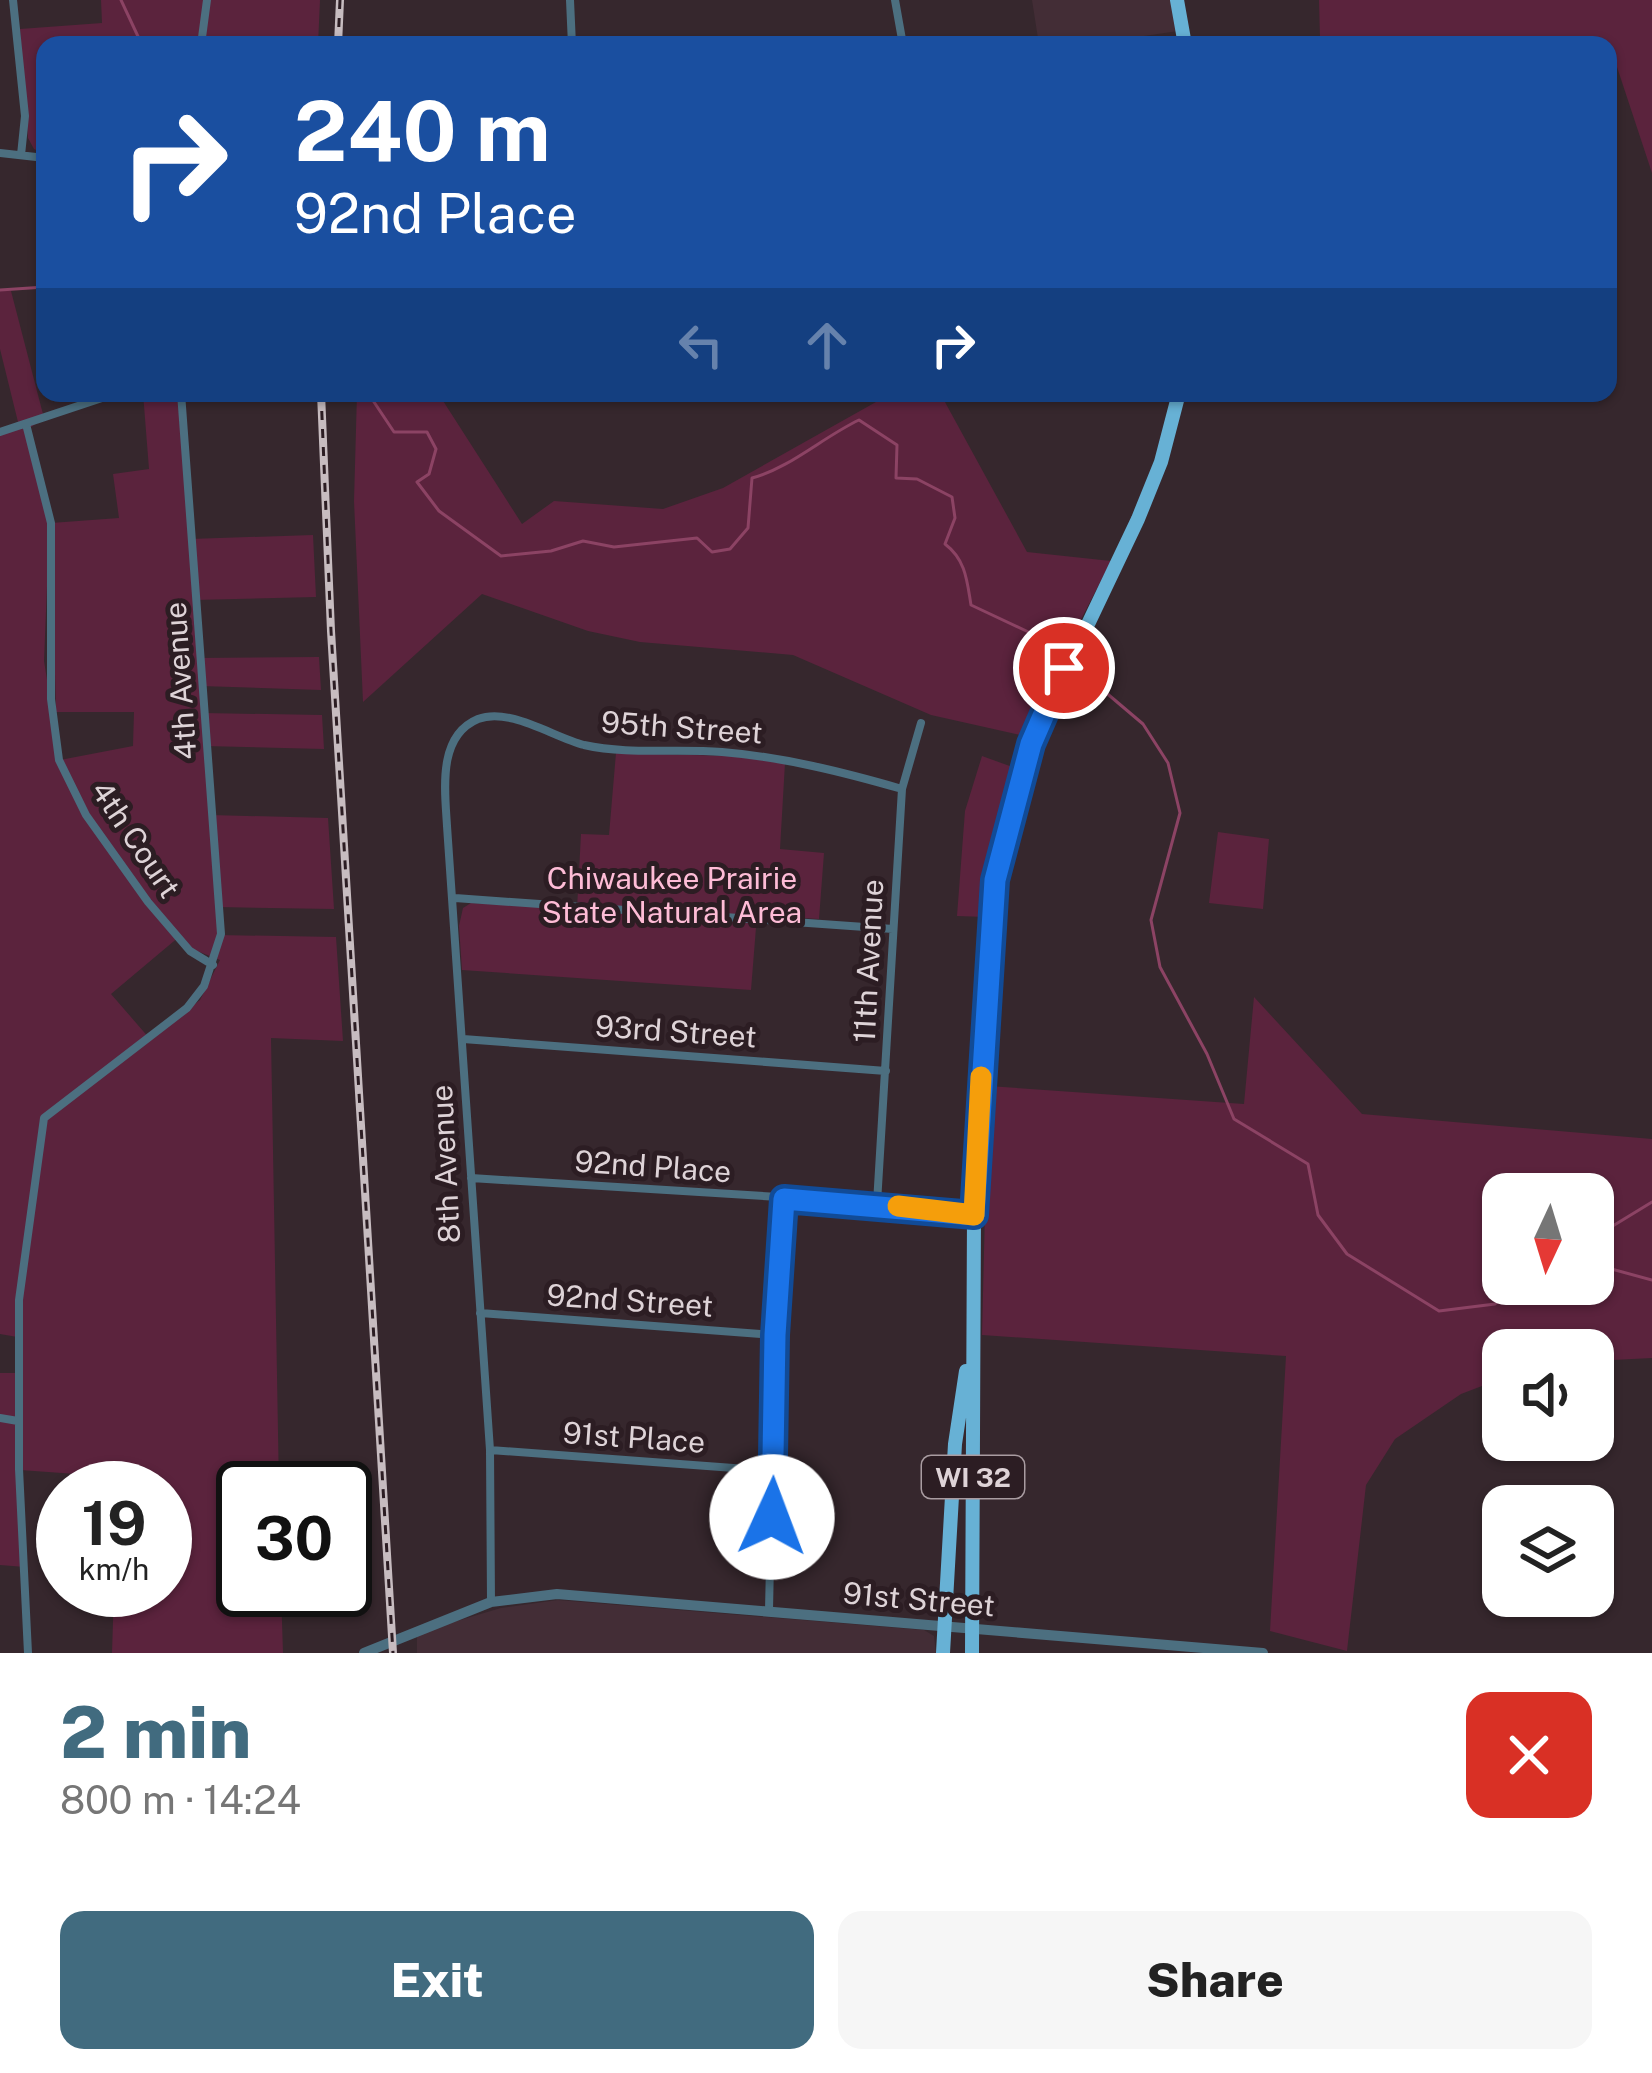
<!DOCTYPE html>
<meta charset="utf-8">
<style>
:root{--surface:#fff;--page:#f6f6f6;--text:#222;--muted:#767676;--accent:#416b7f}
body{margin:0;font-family:"Public Sans",sans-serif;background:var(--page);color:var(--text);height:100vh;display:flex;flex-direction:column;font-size:45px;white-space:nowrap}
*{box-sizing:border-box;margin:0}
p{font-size:39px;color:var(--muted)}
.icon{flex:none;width:66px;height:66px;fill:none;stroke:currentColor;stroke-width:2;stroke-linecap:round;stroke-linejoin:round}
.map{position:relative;height:1653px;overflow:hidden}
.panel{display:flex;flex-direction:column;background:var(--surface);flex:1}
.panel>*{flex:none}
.top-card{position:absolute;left:36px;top:36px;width:1581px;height:366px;border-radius:24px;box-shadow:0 3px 9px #0004;background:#1a4fa0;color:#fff;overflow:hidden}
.needle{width:78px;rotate:184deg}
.fabs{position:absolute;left:1482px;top:1173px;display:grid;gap:24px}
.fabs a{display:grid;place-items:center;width:132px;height:132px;border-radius:24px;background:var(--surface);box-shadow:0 3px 9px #0004;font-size:60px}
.speed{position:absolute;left:36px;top:1461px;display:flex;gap:24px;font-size:60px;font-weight:700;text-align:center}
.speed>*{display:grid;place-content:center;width:156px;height:156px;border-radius:50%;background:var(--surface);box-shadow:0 3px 9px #0004;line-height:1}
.speed small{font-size:30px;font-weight:400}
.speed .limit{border:6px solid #111;border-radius:18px;background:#fff;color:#111}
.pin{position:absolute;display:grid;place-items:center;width:102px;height:102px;color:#fff;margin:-51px;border:6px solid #fff;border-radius:50%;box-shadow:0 3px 12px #0007}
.me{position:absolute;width:132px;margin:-66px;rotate:2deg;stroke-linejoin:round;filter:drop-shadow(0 0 9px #0008)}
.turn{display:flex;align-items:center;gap:42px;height:252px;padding:0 60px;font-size:54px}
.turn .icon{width:156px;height:156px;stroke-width:2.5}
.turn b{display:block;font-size:84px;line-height:102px}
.lanes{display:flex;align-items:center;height:114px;padding:0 60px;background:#0003;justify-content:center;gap:60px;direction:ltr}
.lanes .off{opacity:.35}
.round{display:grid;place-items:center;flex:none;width:126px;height:126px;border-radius:24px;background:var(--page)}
.overview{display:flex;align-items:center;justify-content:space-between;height:204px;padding:0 60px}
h1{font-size:72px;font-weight:800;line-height:90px;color:var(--accent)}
.action{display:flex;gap:24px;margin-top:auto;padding:24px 60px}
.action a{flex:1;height:138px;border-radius:24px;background:var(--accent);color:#fff;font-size:48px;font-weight:800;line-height:138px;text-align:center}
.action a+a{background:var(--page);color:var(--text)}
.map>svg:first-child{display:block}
.built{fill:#432d36}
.green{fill:#5b233d;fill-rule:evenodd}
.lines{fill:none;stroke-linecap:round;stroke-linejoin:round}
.stream{stroke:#8c4364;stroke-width:3}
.minor{stroke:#4c6f80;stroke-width:8}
.tertiary{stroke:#4c6f80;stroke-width:10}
.primary{stroke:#67b1d5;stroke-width:14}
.rail-casing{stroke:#c7bcc0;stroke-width:8}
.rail{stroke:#2c1d23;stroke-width:3;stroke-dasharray:9;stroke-linecap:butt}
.route-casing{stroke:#114b97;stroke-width:30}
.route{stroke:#1a73e8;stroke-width:21}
.slow{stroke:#f59e0b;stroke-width:21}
.labels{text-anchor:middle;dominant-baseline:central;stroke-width:10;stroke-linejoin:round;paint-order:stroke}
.shield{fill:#2c1d23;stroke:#a99ca1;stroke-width:3}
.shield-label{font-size:27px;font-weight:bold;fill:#ded3d7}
.street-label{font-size:30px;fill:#ded3d7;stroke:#2c1d23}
.park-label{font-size:30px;fill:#febcd6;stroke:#2c1d23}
</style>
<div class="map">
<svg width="1652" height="1653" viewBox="0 0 1652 1653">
<rect width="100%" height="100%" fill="#36272d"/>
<path class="built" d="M 1032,0 L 1173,0 L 1178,31 L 1083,45 L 1039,45 Z
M 558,1600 L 924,1630 L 934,1636 L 936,1653 L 417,1653 L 417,1636 L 447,1624 L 501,1608 Z"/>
<path class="green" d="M 101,0 L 320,0 L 318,45 L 45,45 L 45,154 L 34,149 L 28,138 L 20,29 L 102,23 Z
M 1319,0 L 1652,0 L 1652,173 L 1617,67 L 1608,65 L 1608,45 L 1392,45 L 1320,38 Z
M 0,290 L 11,291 L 44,418 L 27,430 L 50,512 L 44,661 L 60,760 L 133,746 L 134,712 L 56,712 L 51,523 L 119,518 L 113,474 L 149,469 L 143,393 L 176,393 L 178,399 L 190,539 L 313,535 L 316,597 L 194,600 L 198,658 L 319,657 L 321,690 L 201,686 L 203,713 L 322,715 L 324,749 L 205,746 L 210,815 L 328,818 L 334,909 L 217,907 L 217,935 L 336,937 L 343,1041 L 271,1038 L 279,1488 L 243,1488 L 243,1590 L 281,1590 L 283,1653 L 112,1653 L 114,1590 L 165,1590 L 165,1488 L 119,1488 L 118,1477 L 20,1470 L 25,1567 L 0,1565 L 0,1373 L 23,1373 L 23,1338 L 0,1334 L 0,429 L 18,422 L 0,349 ZM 180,936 L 192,949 L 220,960 L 200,1000 L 150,1039 L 111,994 Z
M 357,393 L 438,393 L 522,524 L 554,501 L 663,509 L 723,488 L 892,393 L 940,393 L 1027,552 L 1111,561 L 1051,678 L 1029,737 L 931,715 L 793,655 L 640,642 L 588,631 L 482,594 L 363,702 L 354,501 Z
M 616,753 L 730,756 L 785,763 L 780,849 L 824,853 L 819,919 L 757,915 L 751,990 L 462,970 L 459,926 L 463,908 L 471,903 L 577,909 L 581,834 L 609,835 Z
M 982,756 L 1018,769 L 994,861 L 986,917 L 957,916 L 965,811 Z
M 1218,832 L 1269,839 L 1263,909 L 1209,903 Z
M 1254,997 L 1362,1114 L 1652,1139 L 1652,1358 L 1593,1361 L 1593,1350 L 1503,1350 L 1503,1378 L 1461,1394 L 1395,1439 L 1366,1485 L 1347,1651 L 1270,1631 L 1286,1356 L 982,1335 L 988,1086 L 1244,1104 ZM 1503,1194 L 1593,1194 L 1593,1284 L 1503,1284 Z"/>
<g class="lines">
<path class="stream" d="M 121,0 L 142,45
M 0,290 L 45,287
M 368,393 L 394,432 L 427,432 L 436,449 L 429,474 L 417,482 L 439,511 L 501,556 L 551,551 L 583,541 L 614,547 L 697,538 L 712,552 L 730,549 L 748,528 L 752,478 C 790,468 823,437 859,420 L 897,445 L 896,478 L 917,479 L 952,497 L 955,518 L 945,544 C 966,560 967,581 971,605 L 1037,636
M 1084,674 L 1143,724 L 1168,763 L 1180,813 L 1151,920 L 1160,967 L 1207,1054 L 1234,1119 L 1308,1164 L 1318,1215 L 1347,1254 L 1439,1311 L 1495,1304 L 1513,1284
M 1593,1238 L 1652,1202
M 1593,1264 L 1652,1280"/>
<path class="minor" d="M 13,0 L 25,116 L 21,155
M 570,0 L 572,45
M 895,0 L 903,45
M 201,45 L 207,0
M 0,153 L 45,158
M 26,424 L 51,523 L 51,699 L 59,760 L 86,815 L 148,902 L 190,951 L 213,965
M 0,432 L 117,393
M 455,898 L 893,929
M 463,1039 L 886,1071
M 471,1178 L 877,1203 L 972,1215
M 877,1203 L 902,789 L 921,723
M 480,1313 L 775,1335
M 0,1418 L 18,1421
M 490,1450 L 774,1471
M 491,1602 L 490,1450 L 447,826 C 445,791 437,736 478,719 C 510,707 553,737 584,745 C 629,755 676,748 722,752 C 783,757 843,772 902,789
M 769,1610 L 775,1335 L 784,1199
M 28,1653 L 19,1469 L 19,1300 L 44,1118 L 187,1008 L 204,986 L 221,934 L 181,393"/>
<path class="tertiary" d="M 364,1653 L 491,1602 L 557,1594 L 1263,1653"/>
<path class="primary" d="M 1177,0 L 1185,45
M 943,1653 L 955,1444 L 966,1371
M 972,1653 L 974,1215 L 995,880 L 1031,744 L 1138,519 L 1161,462 L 1179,393"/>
<defs>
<path id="rail" d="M 338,45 L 340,0
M 321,393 L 331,631 L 393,1653"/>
</defs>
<use href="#rail" class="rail-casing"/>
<use href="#rail" class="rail"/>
</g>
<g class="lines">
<defs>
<path id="route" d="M 772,1517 L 775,1335 L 784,1199 L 974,1215 L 995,880 L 1031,744 L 1064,668"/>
</defs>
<use href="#route" class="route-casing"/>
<use href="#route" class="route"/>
<path class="slow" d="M 898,1206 L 974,1215 L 981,1077"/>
</g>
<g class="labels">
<rect class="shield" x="922" y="1456" width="102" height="42" rx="9"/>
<g class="shield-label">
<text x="973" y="1477">WI 32</text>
</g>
<g class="street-label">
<text transform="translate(180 681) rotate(-94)">4th Avenue</text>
<text transform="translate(682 727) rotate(4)">95th Street</text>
<text transform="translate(136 839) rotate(56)">4th Court</text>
<text transform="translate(868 961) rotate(-87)">11th Avenue</text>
<text transform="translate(676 1031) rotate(4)">93rd Street</text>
<text transform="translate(445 1164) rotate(-93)">8th Avenue</text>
<text transform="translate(653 1166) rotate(4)">92nd Place</text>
<text transform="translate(630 1300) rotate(4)">92nd Street</text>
<text transform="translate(634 1437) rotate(4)">91st Place</text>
<text transform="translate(919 1599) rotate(5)">91st Street</text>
</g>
<g class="park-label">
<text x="672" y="878">Chiwaukee Prairie<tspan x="672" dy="34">State Natural Area</tspan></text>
</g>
</g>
</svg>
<div class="fabs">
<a><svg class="needle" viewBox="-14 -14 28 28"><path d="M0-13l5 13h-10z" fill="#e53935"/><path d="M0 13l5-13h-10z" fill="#767676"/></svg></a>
<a><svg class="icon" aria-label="sound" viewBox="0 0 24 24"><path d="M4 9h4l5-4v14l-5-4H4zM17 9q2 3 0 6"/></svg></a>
<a><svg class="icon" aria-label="layers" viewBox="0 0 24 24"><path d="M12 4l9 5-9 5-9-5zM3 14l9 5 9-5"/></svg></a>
</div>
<div class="speed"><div>19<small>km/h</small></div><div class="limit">30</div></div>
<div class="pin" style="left:1064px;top:668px;background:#d93025"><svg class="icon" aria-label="arrive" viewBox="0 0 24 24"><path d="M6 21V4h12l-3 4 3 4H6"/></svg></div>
<svg class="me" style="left:772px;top:1517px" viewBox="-20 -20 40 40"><circle r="19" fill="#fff"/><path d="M0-13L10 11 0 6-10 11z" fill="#1a73e8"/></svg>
<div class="top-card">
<div class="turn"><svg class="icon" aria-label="right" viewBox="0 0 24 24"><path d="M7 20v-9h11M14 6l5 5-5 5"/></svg><div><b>240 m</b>92nd Place</div></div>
<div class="lanes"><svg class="icon off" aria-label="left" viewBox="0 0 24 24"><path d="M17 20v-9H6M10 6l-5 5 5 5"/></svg><svg class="icon off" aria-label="ahead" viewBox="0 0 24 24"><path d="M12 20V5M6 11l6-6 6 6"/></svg><svg class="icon" aria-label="right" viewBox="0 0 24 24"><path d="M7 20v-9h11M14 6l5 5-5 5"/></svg></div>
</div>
</div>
<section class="panel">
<div class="overview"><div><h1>2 min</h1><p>800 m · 14:24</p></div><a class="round" style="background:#d93025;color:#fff"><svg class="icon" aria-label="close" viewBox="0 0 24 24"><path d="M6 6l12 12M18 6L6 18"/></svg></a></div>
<div class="action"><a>Exit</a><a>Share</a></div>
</section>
